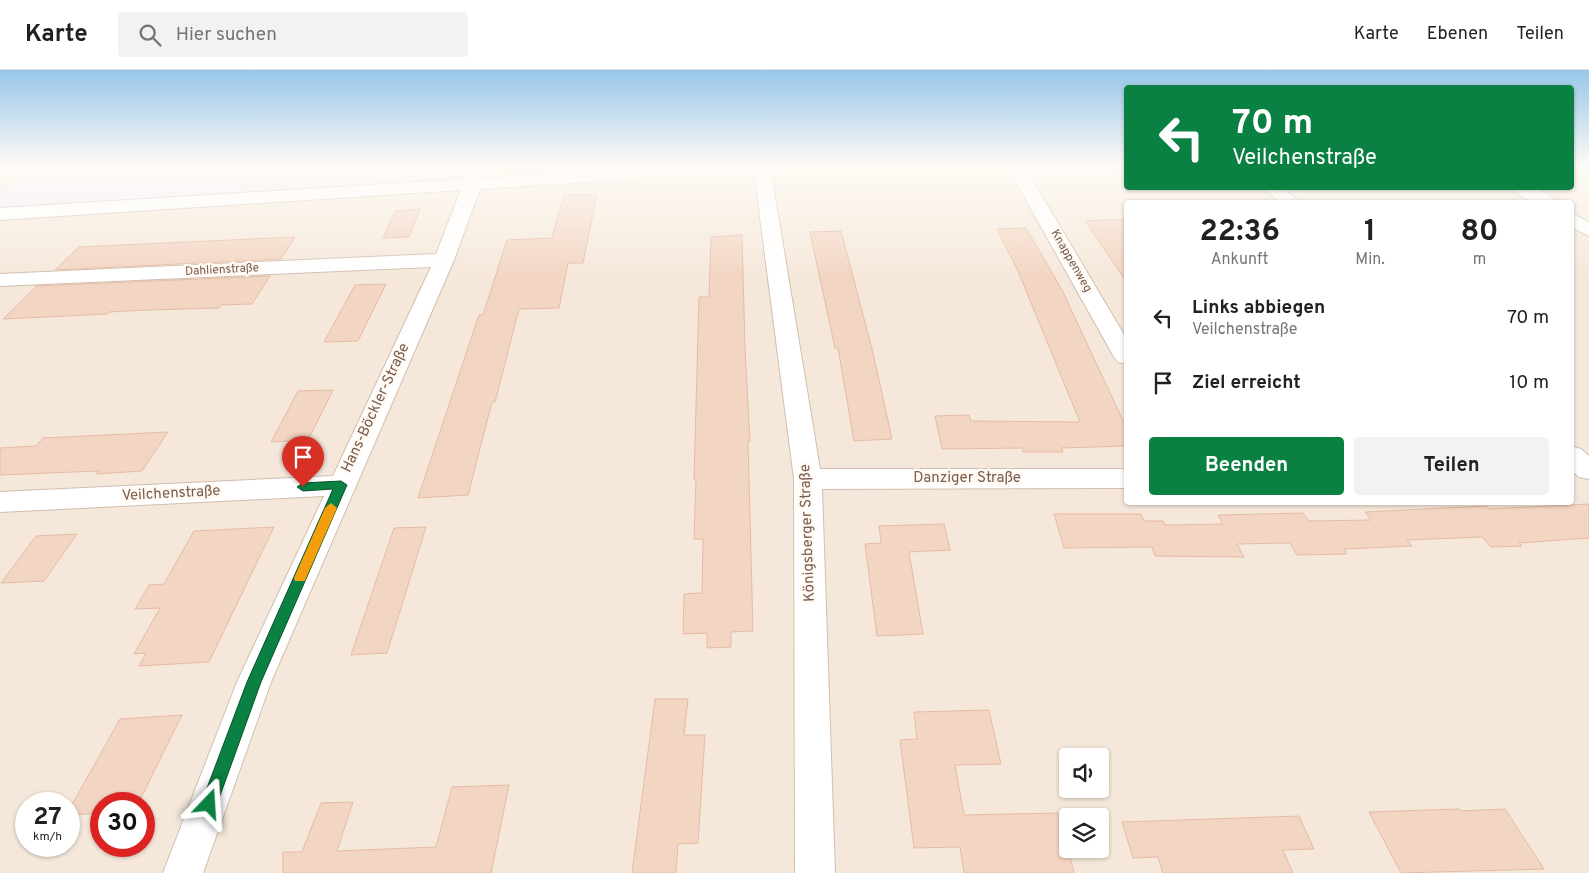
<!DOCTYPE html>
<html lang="de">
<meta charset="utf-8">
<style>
:root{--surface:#fff;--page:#f2f2f2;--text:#202124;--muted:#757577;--line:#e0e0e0;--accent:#0b8043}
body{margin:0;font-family:Overpass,sans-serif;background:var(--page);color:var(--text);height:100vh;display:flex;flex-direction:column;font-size:19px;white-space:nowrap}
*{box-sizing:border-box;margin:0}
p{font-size:16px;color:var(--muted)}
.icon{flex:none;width:28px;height:28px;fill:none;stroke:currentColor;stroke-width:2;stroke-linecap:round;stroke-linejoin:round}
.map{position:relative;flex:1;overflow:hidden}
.drawer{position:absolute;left:1124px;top:130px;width:450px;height:305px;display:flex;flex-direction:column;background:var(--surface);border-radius:5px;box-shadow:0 1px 4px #0004}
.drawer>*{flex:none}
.hud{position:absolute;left:1124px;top:15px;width:450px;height:105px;border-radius:5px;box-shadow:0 1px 4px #0004;background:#0b8043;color:#fff;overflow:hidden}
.fabs{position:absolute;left:1059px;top:678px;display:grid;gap:10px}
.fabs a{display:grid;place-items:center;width:50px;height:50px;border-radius:5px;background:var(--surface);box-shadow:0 1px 4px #0004;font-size:25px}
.speed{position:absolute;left:15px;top:722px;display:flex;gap:10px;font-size:25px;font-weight:700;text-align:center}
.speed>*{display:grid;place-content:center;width:65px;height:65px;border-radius:50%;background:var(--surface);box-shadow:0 1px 4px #0004;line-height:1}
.speed small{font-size:12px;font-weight:400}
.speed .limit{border:8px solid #d22;background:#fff;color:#111}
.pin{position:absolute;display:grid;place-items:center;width:42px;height:42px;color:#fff;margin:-51px -21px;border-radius:50% 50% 50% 0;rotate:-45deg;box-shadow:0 0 5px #0007}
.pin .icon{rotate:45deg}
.me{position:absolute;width:55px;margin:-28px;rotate:20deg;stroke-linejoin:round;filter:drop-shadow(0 0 4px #0008)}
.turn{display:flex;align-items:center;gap:18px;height:105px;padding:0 25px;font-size:22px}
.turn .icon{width:65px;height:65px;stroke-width:2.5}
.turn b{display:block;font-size:35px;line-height:42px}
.eta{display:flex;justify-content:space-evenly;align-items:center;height:85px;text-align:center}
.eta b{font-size:30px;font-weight:700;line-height:35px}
.action{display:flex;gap:10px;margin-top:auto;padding:10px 25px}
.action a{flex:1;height:58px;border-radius:5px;background:var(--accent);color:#fff;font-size:20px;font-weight:700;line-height:58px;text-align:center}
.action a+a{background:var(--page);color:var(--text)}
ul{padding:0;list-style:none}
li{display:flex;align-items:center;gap:15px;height:65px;padding:0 25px}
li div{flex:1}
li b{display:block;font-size:19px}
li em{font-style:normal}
header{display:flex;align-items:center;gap:30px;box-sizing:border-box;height:70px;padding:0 25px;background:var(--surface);border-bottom:1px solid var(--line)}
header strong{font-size:24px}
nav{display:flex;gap:28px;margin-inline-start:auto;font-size:18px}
.search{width:350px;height:45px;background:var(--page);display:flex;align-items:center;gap:12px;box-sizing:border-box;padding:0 18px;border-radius:5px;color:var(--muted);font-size:19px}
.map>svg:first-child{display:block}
.residential{fill:#f5e8da;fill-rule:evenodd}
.education{fill:#f3e8fa}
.building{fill:#f3d5c3;stroke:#e6bba3}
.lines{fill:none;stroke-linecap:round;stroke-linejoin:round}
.minor-casing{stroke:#d1beb0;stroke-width:2}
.minor{fill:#fff;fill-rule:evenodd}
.route{fill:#0b8043;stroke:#07532c}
.slow{fill:#f59e0b}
.labels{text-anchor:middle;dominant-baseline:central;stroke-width:5;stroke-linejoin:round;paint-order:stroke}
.far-street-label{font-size:12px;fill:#7a5c4d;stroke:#fffaf3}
.street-label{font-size:15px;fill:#7a5c4d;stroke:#fffaf3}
</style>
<header>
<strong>Karte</strong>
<div class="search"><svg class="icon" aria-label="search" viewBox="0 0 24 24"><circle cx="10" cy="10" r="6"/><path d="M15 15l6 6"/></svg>Hier suchen</div>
<nav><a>Karte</a><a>Ebenen</a><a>Teilen</a></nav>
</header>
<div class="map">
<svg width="1589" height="803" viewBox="0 0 1589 803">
<rect width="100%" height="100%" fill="#fdf6ec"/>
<path class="residential" d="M 0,96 L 1126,96 L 1126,118 L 1571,118 L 1571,96 L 1589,96 L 1589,803 L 0,803 ZM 1126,132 L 1571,132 L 1571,432 L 1126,432 ZM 1068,686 L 1100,686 L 1100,719 L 1068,719 ZM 26,734 L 69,734 L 69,776 L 26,776 ZM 101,734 L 144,734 L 144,776 L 101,776 ZM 1068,746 L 1100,746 L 1100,779 L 1068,779 Z"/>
<path class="education" d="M 37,96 L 479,96 L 472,114 L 0,144 L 0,124 Z"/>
<path class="building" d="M 597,124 L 583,193 L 568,193 L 559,238 L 519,239 L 495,332 L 492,332 L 468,425 L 418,428 L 479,245 L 483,245 L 507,170 L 552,168 L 564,125 Z
M 420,139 L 409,167 L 383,168 L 395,141 Z
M 1126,149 L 1126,211 L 1085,151 Z
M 1026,158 L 1062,220 L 1126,357 L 1126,376 L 1061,378 L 1063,382 L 1023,382 L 1022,378 L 942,379 L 935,346 L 969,345 L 971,351 L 1080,352 L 1018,201 L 997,159 Z
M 841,161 L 873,283 L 892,369 L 854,371 L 838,278 L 835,278 L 810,162 Z
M 742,165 L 745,279 L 750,371 L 748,371 L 753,561 L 731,562 L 731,577 L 707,578 L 707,563 L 683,564 L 684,524 L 702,523 L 703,469 L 694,469 L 696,410 L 694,410 L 699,227 L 709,227 L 711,167 Z
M 295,167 L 281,189 L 55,200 L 79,177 Z
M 270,206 L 252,234 L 221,235 L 219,238 L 147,240 L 109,242 L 107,244 L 3,249 L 37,216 Z
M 386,214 L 358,271 L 324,272 L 355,215 Z
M 333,320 L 308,370 L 271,372 L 298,321 Z
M 168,362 L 142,401 L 96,404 L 99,401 L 0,405 L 0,378 L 36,376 L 43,368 Z
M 1589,434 L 1589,468 L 1519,473 L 1522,476 L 1491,477 L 1482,467 L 1407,470 L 1412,476 L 1344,479 L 1347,484 L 1297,485 L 1290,473 L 1237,474 L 1244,487 L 1155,486 L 1152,477 L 1064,478 L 1054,444 L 1141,444 L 1144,451 L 1163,451 L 1165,455 L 1223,454 L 1218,445 L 1303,443 L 1309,451 L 1371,450 L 1365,442 L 1486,436 L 1489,439 Z
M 944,454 L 950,480 L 909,482 L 923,564 L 877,566 L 865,474 L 881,473 L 879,456 Z
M 274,457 L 209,592 L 139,596 L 146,583 L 134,584 L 160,538 L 135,539 L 149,515 L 164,514 L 194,461 Z
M 426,457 L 387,583 L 351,585 L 394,458 Z
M 77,464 L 44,511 L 1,513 L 36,466 Z
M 655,629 L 688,629 L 684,665 L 705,665 L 698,773 L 678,774 L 676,803 L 632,803 Z
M 989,640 L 1001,694 L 955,695 L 964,745 L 1059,743 L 1074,803 L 964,803 L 960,777 L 914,778 L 900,670 L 917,669 L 914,642 Z
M 182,645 L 138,734 L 101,734 L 101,743 L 69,745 L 69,740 L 120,649 Z
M 509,715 L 491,803 L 283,803 L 283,782 L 302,782 L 321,733 L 353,732 L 337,781 L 436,777 L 452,717 Z
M 1459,739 L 1461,741 L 1505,739 L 1544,799 L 1401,803 L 1369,742 Z
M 1299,746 L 1314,779 L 1283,780 L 1293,803 L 1163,803 L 1158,787 L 1133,788 L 1122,752 Z"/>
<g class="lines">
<defs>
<path id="minor" d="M 471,96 L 487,96 L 483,108 L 680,96 L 770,96 L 820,399 L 1126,399 L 1126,418 L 822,419 L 835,803 L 795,803 L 794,409 L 754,101 L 480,119 L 454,190 L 271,612 L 203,803 L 163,803 L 237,612 L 324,426 L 0,442 L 0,422 L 333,406 L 431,197 L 0,216 L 0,204 L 436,184 L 461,120 L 0,150 L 0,138 L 465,109 Z
M 1007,96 L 1024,96 L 1126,268 L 1126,294 L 1118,292 L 1114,287 Z
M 1264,118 L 1283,118 L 1299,132 L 1279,132 Z
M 1513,118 C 1528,116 1546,118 1555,132 C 1540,134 1522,132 1513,118 Z
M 1571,143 L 1589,152 L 1589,166 L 1571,157 Z
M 1571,376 L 1581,379 L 1589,386 L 1589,409 L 1579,407 L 1571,400 Z"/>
</defs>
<use href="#minor" class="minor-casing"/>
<use href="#minor" class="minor"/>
</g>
<linearGradient id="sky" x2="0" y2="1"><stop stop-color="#97c7e8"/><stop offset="0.46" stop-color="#fefbf6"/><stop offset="1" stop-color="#fefbf6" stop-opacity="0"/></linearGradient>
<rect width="1589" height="208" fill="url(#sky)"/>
<path class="route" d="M 341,411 L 347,415 L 261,612 L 217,734 L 215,739 L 209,741 L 203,739 L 201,734 L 247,612 L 333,419 L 303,421 L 297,417 L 303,413 Z"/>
<path class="slow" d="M 331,433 L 337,438 L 306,508 L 305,511 L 295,511 L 294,508 L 325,438 Z"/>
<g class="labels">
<g class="far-street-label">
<text transform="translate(1071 191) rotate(60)">Knappenweg</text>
<text transform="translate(222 200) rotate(-3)">Dahlienstraße</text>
</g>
<g class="street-label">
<text transform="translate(376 338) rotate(-65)">Hans-Böckler-Straße</text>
<text x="967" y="408">Danziger Straße</text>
<text transform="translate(171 424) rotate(-3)">Veilchenstraße</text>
<text transform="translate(808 463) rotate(-92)">Königsberger Straße</text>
</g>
</g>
</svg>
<div class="fabs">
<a><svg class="icon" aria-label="sound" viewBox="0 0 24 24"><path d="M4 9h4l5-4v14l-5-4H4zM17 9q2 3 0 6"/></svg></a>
<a><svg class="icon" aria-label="layers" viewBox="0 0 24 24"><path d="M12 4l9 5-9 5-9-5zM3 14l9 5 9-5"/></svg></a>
</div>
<div class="speed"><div>27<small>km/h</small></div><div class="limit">30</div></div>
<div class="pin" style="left:303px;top:417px;background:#d93025"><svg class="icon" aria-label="arrive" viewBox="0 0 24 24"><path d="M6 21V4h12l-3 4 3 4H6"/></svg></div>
<svg class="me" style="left:209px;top:734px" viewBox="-20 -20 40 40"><path d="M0-17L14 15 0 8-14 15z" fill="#0b8043" stroke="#fff" stroke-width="4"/></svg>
<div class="hud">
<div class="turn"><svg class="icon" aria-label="left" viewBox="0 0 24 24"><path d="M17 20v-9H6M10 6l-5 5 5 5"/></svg><div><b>70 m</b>Veilchenstraße</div></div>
</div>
<section class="drawer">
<div class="eta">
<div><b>22:36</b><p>Ankunft</p></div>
<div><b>1</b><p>Min.</p></div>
<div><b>80</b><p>m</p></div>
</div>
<ul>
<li><svg class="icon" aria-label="left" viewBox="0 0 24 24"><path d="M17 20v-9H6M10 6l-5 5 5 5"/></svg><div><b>Links abbiegen</b><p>Veilchenstraße</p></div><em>70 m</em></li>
<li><svg class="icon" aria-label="arrive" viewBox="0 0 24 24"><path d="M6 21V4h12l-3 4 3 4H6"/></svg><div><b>Ziel erreicht</b></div><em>10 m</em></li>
</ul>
<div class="action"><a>Beenden</a><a>Teilen</a></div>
</section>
</div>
